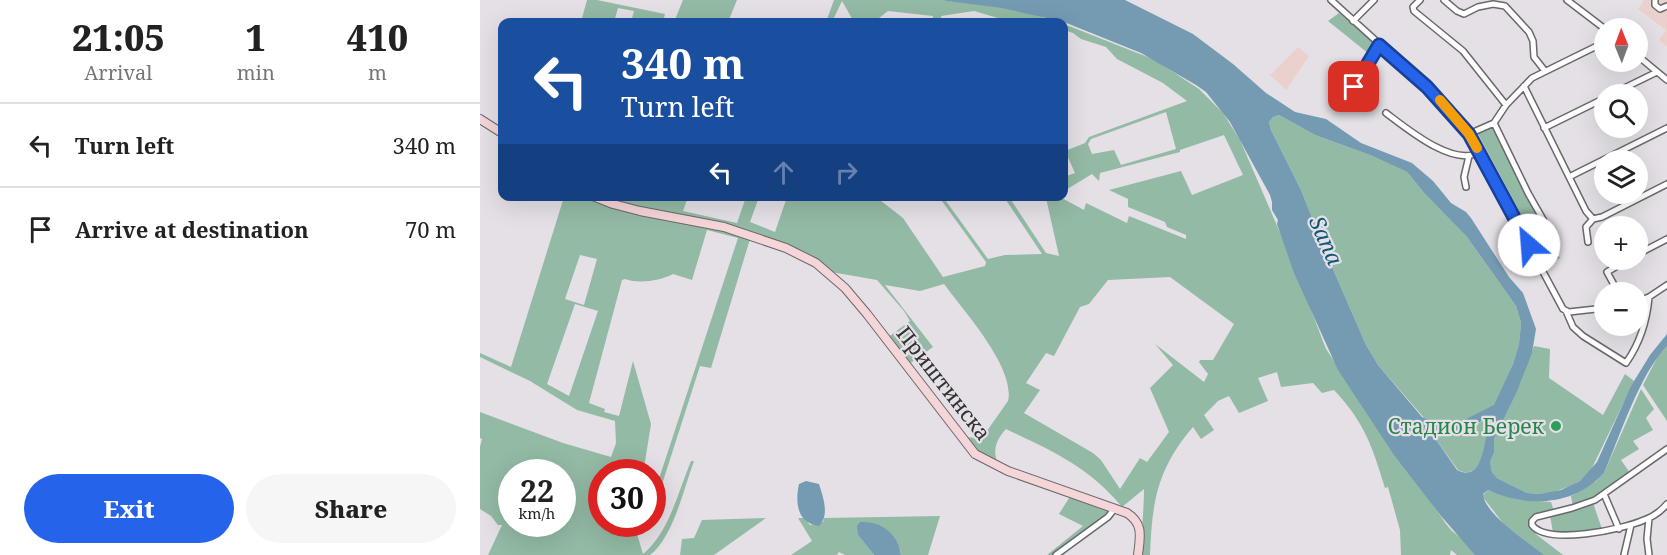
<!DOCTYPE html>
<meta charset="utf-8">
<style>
:root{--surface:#fff;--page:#f6f6f6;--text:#222;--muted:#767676;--line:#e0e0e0;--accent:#2563eb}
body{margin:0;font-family:"Noto Serif",serif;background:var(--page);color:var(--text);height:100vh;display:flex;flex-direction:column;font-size:22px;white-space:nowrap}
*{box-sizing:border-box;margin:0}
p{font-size:20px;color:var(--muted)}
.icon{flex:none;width:33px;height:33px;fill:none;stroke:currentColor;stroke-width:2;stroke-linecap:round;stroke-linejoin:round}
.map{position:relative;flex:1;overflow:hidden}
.side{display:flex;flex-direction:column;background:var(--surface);width:480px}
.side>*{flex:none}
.guide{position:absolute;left:18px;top:18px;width:570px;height:183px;border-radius:12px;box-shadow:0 6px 24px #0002;background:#1a4fa0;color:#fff;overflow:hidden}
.needle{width:39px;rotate:359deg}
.fabs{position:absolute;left:1114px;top:18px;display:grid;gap:12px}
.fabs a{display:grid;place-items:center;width:54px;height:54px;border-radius:50%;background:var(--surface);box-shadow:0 6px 24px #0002;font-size:30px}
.speed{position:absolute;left:18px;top:459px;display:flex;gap:12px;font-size:30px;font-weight:700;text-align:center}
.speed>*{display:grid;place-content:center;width:78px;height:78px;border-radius:50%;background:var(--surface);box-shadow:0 6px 24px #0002;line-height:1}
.speed small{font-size:15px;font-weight:400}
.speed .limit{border:9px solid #d22;background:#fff;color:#111}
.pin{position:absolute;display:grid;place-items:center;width:51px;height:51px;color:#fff;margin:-26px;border-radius:12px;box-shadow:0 3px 9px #0006}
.me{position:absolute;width:66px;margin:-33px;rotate:333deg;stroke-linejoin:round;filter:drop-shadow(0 0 4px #0008)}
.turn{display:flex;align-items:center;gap:21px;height:126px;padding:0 24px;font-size:27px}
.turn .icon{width:78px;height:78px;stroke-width:2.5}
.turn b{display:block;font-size:42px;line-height:51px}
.lanes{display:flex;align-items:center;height:57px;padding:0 24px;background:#0003;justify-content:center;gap:30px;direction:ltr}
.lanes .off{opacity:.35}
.eta{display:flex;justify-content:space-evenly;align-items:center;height:102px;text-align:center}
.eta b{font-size:36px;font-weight:800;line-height:42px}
.action{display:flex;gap:12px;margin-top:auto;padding:12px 24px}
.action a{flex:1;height:69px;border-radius:36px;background:var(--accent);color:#fff;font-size:24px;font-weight:800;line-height:69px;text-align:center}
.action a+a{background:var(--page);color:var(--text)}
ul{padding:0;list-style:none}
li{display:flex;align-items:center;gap:18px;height:84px;padding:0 24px;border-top:2px solid var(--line)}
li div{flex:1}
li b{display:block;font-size:22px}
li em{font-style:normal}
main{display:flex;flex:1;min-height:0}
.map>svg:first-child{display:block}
.commercial{fill:#ebd1cd}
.green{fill:#93baa5;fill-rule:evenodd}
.water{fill:#749bb2;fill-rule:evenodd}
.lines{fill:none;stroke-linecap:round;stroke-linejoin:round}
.street-casing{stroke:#6b686c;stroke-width:8}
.secondary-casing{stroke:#6b686c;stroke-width:10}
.street{stroke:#fff;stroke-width:5}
.secondary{stroke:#f4d5d8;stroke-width:8}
.route-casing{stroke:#184099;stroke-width:15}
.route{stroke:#2563eb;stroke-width:10}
.slow{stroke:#f59e0b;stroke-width:10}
.leisure-dot{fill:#2e9e5b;stroke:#e4e0e6;stroke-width:2}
.labels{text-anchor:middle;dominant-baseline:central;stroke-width:4.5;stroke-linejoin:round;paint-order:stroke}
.street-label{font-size:21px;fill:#323133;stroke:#e4e0e6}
.leisure-label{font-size:21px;fill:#27864d;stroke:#e4e0e6;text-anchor:end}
.water-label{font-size:22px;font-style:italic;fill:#0e5878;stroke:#e4e0e6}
</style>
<main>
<section class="side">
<div class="eta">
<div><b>21:05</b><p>Arrival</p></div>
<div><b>1</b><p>min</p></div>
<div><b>410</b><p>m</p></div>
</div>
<ul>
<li><svg class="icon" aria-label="left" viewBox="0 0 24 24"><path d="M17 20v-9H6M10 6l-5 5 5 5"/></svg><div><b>Turn left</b></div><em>340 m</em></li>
<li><svg class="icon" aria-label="arrive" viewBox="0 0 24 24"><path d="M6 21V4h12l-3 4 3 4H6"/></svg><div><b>Arrive at destination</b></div><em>70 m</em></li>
</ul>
<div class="action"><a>Exit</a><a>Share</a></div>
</section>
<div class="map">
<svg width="1187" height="555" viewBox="0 0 1187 555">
<rect width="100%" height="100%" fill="#e4e0e6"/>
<path class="commercial" d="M 1164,0 L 1187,0 L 1187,47 L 1179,40 L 1186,30 L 1158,9 Z
M 818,47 L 829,56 L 806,90 L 790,75 Z"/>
<path class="green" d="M 107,0 L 117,0 L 185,14 L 183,22 L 151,22 L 154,11 L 138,8 L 134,22 L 101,22 Z
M 203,0 L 257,0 L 248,22 L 194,22 Z
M 354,0 L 459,0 L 529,7 L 578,22 L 556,22 L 539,20 L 540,22 L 525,22 L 525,20 L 494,11 L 461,16 L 462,22 L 452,22 L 453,16 L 408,11 L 394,22 L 374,22 L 362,1 L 352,22 L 346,22 Z
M 859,13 L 895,44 L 895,47 L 889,54 L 848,21 Z
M 584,24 L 675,60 L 719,89 L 743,113 L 760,140 L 811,258 L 846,349 L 966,524 L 972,531 L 1002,555 L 977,555 L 971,550 L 970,555 L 921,555 L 920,530 L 908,487 L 905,488 C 892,446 885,423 854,390 L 842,393 L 833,383 L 801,387 L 797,372 L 778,378 L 788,401 L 759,413 L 749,396 L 738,401 L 724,415 L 734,430 L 721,439 L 713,427 C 677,469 672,502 670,555 L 661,555 C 661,532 664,512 664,489 L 642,507 C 608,466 572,451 526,429 C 515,441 512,452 519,466 L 500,457 L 483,437 L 502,438 L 528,401 C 536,368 483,310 464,284 L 440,291 L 405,285 L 453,347 L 429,364 L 407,338 L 430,321 L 424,311 L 397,280 L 351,272 L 313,249 L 115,197 L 208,197 L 203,211 L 257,223 L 266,197 L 279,197 L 270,222 L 295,232 L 307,197 L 396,197 L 423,218 L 463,277 L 505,266 L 506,262 L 459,197 L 463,197 L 508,259 L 525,255 L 562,254 L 524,197 L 529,197 L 566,253 L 579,256 L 566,198 L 562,197 L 580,197 L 604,210 L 606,203 L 647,223 L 649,216 L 706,239 L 706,235 L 687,227 L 685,222 L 648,207 L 648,199 L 629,190 L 701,171 L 712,195 L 763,175 L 744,135 L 700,150 L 700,152 L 620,173 L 619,181 L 612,174 L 584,191 L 584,177 L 595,173 L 585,151 L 605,143 L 609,137 L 707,101 L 683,83 L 637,59 L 626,47 L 601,39 L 593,33 L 584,30 ZM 686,112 L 696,149 L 641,165 L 634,150 L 612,154 L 608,144 L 611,139 ZM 690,277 L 754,324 L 733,360 L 720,360 L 719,362 L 728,374 L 724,382 L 675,344 L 693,365 L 670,388 L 689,432 L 667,462 L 660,458 L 640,489 L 621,460 L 613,453 L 544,413 L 560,390 L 546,383 L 566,353 L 574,356 L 600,307 L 609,304 L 628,280 Z
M 799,115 L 835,135 L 890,155 L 927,172 L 945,194 L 987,237 L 1036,306 L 1041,323 L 1039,344 L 1033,364 L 1015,405 L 989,425 L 955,425 L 945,419 L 898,365 L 886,345 L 849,260 L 821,190 L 791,130 L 789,122 L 793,117 Z
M 1015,127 L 1080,258 L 1068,265 L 997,132 Z
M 84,197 L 105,197 L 151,212 L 246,231 L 270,239 L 231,368 L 220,366 L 176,503 L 173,502 L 173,497 L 258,238 L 227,230 L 212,280 L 193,274 C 180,281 158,284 145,279 L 142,280 L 109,403 L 125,409 L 124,412 L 139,416 L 153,361 L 171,424 L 164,468 L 170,470 L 169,472 L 122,472 L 122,524 L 154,524 L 163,554 C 189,533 198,492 211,461 L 214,461 C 204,488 193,538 170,555 L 8,555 L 22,525 L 18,525 L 11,516 L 0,509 L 0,447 L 2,439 L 0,438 L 0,412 L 83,443 L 131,457 L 136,443 L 135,421 L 97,410 L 50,381 L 0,357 L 0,353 L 31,367 ZM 100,255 L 117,259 L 104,305 L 85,299 ZM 95,304 L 118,311 L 89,396 L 67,384 ZM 32,472 L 82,472 L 82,524 L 32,524 Z
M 1054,346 L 1070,349 L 1069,378 L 1123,415 L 1145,374 L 1154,381 L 1111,470 L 1100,481 L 1090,486 L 1071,493 L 1060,494 L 1047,493 L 1017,478 L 1012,472 L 1010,462 L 1014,453 L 1014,439 L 1037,392 Z
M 1187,346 L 1187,421 L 1163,385 L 1178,356 Z
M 1161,389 L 1174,409 L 1166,418 L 1173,430 L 1153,441 L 1159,449 L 1141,460 L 1150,473 L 1120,495 L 1093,507 L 1091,496 L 1115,482 L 1124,473 Z
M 1012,416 C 1012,421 1009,428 1008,434 C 1005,449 1000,481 978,470 L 952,434 L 950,430 L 966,432 L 984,431 Z
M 1008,490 L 1035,499 L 1071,502 L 1074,511 L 1062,512 L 1054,516 L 1050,526 L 1057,535 L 1083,555 L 1064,555 L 1039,538 L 1023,523 L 1002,496 Z
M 591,495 L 628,508 L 631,512 L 574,555 L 567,555 L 603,526 L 579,514 Z
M 1113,503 L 1122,529 L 1073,533 L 1070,515 Z
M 460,516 L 448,555 L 421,555 L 420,549 L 378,535 L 394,555 L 365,555 L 359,552 L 357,555 L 311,555 L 332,541 L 318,518 L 324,518 L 330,525 L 343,522 L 344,518 Z
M 286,518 L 234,555 L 200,555 L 202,539 L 214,538 L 222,520 Z"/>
<path class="water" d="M 459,0 L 645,0 L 713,34 L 753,64 L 786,93 L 815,112 L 846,119 L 881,143 L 932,163 L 953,181 L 971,203 L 986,212 L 991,218 L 1029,277 L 1043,293 L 1056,329 L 1052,353 L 1037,392 L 1014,439 L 1014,453 L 1010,462 L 1012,472 L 1017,478 L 1047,493 L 1060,494 L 1081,490 L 1100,481 L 1117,462 L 1151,386 L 1170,355 L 1187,334 L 1187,346 C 1159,375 1141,434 1124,473 C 1094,506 1047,508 1008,490 L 1003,494 C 1004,514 1049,543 1064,555 L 995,555 L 961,516 L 914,455 L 858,370 L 814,273 L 797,224 L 798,220 L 792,210 L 792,202 L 790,195 L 750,122 L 726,92 L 716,85 L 661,53 L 584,22 L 522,8 ZM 799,115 L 835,135 L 890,155 L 927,172 L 945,194 L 987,237 L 1036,306 L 1041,323 L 1039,344 L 1033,364 L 1014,405 L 976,424 L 956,423 L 942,417 L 898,365 L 886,345 L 849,260 L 821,190 L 791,130 L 789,122 L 793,117 ZM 1012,416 C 1012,421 1009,427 1007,434 C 1003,449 1001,482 977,470 L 950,431 L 952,429 C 980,437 988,427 1012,416 Z
M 326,481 L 339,484 C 343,497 350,515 339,526 C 317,523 315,503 319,484 Z
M 380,522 C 402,521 418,534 421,555 L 394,555 L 378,535 L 377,526 Z"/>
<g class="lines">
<defs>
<path id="street" d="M 851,0 L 947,87 L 989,134 L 1083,309 L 1089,312 L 1125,308
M 940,0 L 933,7 L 934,11 L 983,51 L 1026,105
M 964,0 L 977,11 L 984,14 L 998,7 L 1013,4 L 1025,6 L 1049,32 L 1053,41 L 1054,57 L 1065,71
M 1087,0 L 1125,29
M 1175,0 L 1175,5 L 1180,9 L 1187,6
M 873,21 L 894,0
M 1158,56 L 1187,80
M 1044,86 L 1106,211 L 1113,219 L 1106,227 L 1108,242
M 1132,94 L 1177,72
M 875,108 L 873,92 L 874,87 L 899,45
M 906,113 C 926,128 974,168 999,152
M 1014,123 L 1048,193 L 1073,237
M 1064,128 L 1125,98
M 989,134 L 1014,123 L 1026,105 L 1052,78 L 1125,42
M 1089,177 L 1187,128
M 986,187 L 984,177 L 989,156
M 1113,219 L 1122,217 L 1187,184
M 1158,254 L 1187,239
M 1138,292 L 1127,272 L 1147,260
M 1158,301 L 1169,297 L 1187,285
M 1086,311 L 1093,327 L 1103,336 L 1146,363 C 1160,343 1167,321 1169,297
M 1187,449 L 1115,500 L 1092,508 L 1056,517 L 1052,521 L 1052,525 C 1067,546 1144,529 1164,520 C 1173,517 1181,511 1187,504
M 1124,494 L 1139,529
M 576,555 L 628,517 L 635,508
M 1144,555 L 1151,525
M 1169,555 L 1167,539 L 1169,518"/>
<path id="secondary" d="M 0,119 L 22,133
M 113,196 L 133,204 L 160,211 L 244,227 L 306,248 L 336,263 L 365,288 L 387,314 L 495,454 L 528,471 L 647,513 C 664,524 660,537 658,555"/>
</defs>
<use href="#street" class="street-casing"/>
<use href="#secondary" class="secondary-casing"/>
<use href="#street" class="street"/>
<use href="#secondary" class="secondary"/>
</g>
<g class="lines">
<defs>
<path id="route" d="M 874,87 L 899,45 L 947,87 L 989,134 L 1049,245"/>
</defs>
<use href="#route" class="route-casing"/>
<use href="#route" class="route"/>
<path class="slow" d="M 960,100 L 989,134 L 997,148"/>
</g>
<circle class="leisure-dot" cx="1076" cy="426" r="6"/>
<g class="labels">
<g class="street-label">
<text transform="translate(464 383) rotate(52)">Приштинска</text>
</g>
<g class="leisure-label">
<text x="1064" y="426">Стадион Берек</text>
</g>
<g class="water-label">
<text transform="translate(847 240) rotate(66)">Sana</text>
</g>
</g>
</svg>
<div class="fabs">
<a><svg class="needle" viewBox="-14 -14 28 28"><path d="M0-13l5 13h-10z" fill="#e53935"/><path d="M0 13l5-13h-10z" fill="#767676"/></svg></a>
<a><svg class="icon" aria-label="search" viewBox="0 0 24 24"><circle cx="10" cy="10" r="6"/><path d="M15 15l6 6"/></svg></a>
<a><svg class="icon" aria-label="layers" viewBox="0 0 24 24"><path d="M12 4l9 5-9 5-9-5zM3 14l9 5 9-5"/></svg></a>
<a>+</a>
<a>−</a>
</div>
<div class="speed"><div>22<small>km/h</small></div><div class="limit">30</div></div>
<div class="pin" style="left:874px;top:87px;background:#d93025"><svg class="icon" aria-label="arrive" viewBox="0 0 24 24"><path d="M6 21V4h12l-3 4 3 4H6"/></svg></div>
<svg class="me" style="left:1049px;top:245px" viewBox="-20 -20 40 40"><circle r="19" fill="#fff"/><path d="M0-13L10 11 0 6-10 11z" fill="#2563eb"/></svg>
<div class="guide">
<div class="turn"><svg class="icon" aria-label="left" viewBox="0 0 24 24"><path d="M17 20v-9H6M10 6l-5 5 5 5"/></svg><div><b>340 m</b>Turn left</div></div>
<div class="lanes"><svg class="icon" aria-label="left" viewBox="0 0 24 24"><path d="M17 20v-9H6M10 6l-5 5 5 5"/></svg><svg class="icon off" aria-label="ahead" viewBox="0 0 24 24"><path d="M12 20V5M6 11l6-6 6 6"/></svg><svg class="icon off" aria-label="right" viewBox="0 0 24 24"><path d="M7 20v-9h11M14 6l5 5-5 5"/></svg></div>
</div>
</div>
</main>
